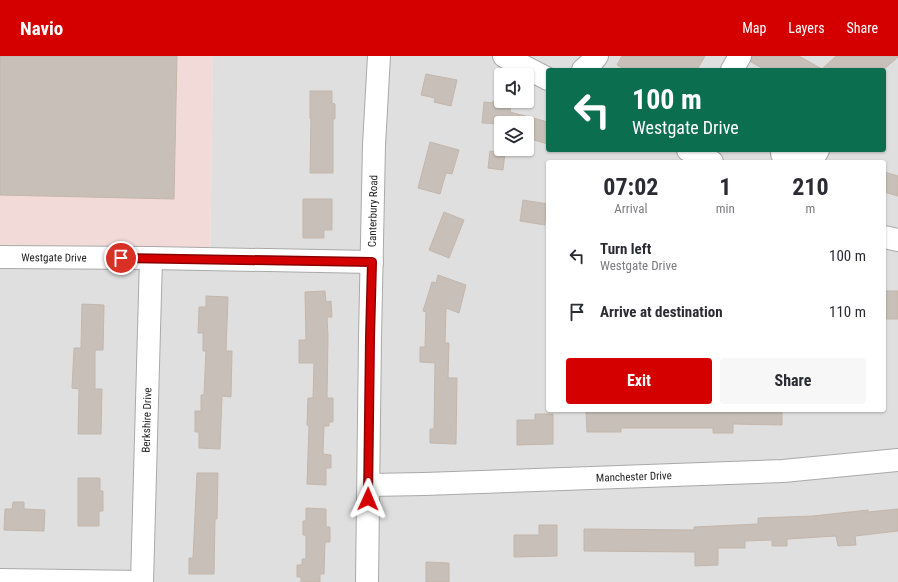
<!DOCTYPE html>
<style>
:root{--surface:#fff;--page:#f7f7f7;--text:#2b2b33;--muted:#7c7c81;--accent:#d40000}
body{margin:0;font-family:"Roboto Condensed",sans-serif;background:var(--page);color:var(--text);height:100vh;display:flex;flex-direction:column;font-size:15px;white-space:nowrap}
*{box-sizing:border-box;margin:0}
p{font-size:13px;color:var(--muted)}
.icon{flex:none;width:22px;height:22px;fill:none;stroke:currentColor;stroke-width:2;stroke-linecap:round;stroke-linejoin:round}
.map{position:relative;flex:1;overflow:hidden}
.sheet{position:absolute;left:546px;top:104px;width:340px;height:252px;display:flex;flex-direction:column;background:var(--surface);border-radius:4px;box-shadow:0 1px 3px #0004}
.sheet>*{flex:none}
.top-card{position:absolute;left:546px;top:12px;width:340px;height:84px;border-radius:4px;box-shadow:0 1px 3px #0004;background:#0b6e4f;color:#fff;overflow:hidden}
.fabs{position:absolute;left:494px;top:12px;display:grid;gap:8px}
.fabs a{display:grid;place-items:center;width:40px;height:40px;border-radius:4px;background:var(--surface);box-shadow:0 1px 3px #0004;font-size:20px}
.pin{position:absolute;display:grid;place-items:center;width:34px;height:34px;color:#fff;margin:-17px;border:2px solid #fff;border-radius:50%;box-shadow:0 1px 4px #0007}
.me{position:absolute;width:44px;margin:-22px;rotate:1deg;stroke-linejoin:round;filter:drop-shadow(0 0 3px #0008)}
.turn{display:flex;align-items:center;gap:14px;height:84px;padding:0 20px;font-size:18px}
.turn .icon{width:52px;height:52px;stroke-width:2.5}
.turn b{display:block;font-size:28px;line-height:34px}
.eta{display:flex;justify-content:space-evenly;align-items:center;height:68px;text-align:center}
.eta b{font-size:24px;font-weight:700;line-height:28px}
.action{display:flex;gap:8px;margin-top:auto;padding:8px 20px}
.action a{flex:1;height:46px;border-radius:4px;background:var(--accent);color:#fff;font-size:16px;font-weight:700;line-height:46px;text-align:center}
.action a+a{background:var(--page);color:var(--text)}
ul{padding:0;list-style:none}
li{display:flex;align-items:center;gap:12px;height:56px;padding:0 20px}
li div{flex:1}
li b{display:block;font-size:15px}
li em{font-style:normal}
header{display:flex;align-items:center;gap:24px;box-sizing:border-box;height:56px;padding:0 20px;background:var(--accent);color:#fff}
header strong{font-size:19px}
nav{display:flex;gap:22px;margin-inline-start:auto;font-size:14px}
.map>svg:first-child{display:block}
.residential{fill:#e0dfdf;fill-rule:evenodd}
.commercial{fill:#f2dad9}
.building{fill:#c7bfb8;stroke:#c4b6ab}
.lines{fill:none;stroke-linecap:round;stroke-linejoin:round}
.minor-casing{stroke:#a9a9a9;stroke-width:24}
.minor{stroke:#fff;stroke-width:22}
.route-casing{stroke:#8a0000;stroke-width:10}
.route{stroke:#d40000;stroke-width:7}
.labels{text-anchor:middle;dominant-baseline:central;stroke-width:3;stroke-linejoin:round;paint-order:stroke}
.street-label{font-size:11px;fill:#222;stroke:#fff}
</style>
<header>
<strong>Navio</strong>
<nav><a>Map</a><a>Layers</a><a>Share</a></nav>
</header>
<div class="map">
<svg width="898" height="526" viewBox="0 0 898 526">
<rect width="100%" height="100%" fill="#f2efe9"/>
<path class="residential" d="M 213,0 L 898,0 L 898,526 L 0,526 L 0,210 L 210,211 ZM 548,14 L 884,14 L 884,94 L 548,94 ZM 501,19 L 527,19 L 527,45 L 501,45 ZM 501,67 L 527,67 L 527,93 L 501,93 ZM 548,106 L 884,106 L 884,354 L 548,354 Z"/>
<path class="commercial" d="M 0,0 L 213,0 L 210,211 L 0,210 Z"/>
<path class="building" d="M 0,0 L 177,0 L 174,143 L 0,139 Z
M 622,0 L 705,0 L 697,14 L 626,14 L 617,9 Z
M 752,0 L 799,0 L 822,13 L 836,0 L 898,0 L 898,1 L 883,14 L 766,14 L 751,6 Z
M 426,18 L 457,24 L 451,50 L 434,46 L 435,42 L 421,39 Z
M 310,35 L 332,35 L 332,47 L 335,48 L 335,63 L 333,63 L 333,117 L 310,117 L 311,63 L 310,63 Z
M 493,45 L 505,45 L 504,48 L 511,49 L 510,56 L 548,66 L 548,88 L 527,82 L 527,67 L 501,67 L 501,68 L 482,67 L 484,46 L 493,47 Z
M 430,86 L 459,94 L 452,118 L 446,117 L 440,138 L 418,132 Z
M 490,95 L 505,97 L 503,114 L 488,112 Z
M 884,116 L 898,120 L 898,140 L 884,136 Z
M 303,143 L 332,143 L 332,174 L 324,174 L 324,182 L 303,182 Z
M 523,144 L 548,148 L 548,165 L 545,165 L 545,169 L 520,165 Z
M 444,156 L 464,164 L 449,202 L 429,194 Z
M 438,219 L 466,229 L 459,257 L 446,252 L 445,287 L 449,287 L 448,322 L 457,322 L 456,388 L 430,387 L 430,373 L 434,373 L 435,307 L 420,306 L 420,291 L 425,291 L 426,256 L 423,255 L 432,226 L 436,227 Z
M 325,235 L 326,246 L 331,245 L 332,261 L 327,261 L 328,281 L 327,342 L 333,342 L 333,366 L 329,366 L 329,370 L 324,370 L 323,398 L 331,399 L 331,412 L 326,412 L 326,429 L 307,428 L 309,370 L 307,369 L 308,342 L 313,342 L 314,307 L 299,307 L 299,284 L 306,284 L 305,236 Z
M 884,235 L 898,235 L 898,263 L 884,263 Z
M 206,240 L 228,241 L 226,295 L 232,295 L 231,341 L 222,340 L 220,393 L 199,392 L 199,376 L 195,376 L 195,355 L 201,355 L 201,339 L 204,339 L 206,295 L 203,295 L 203,277 L 198,277 L 199,251 L 206,251 Z
M 82,248 L 104,249 L 103,294 L 95,294 L 95,333 L 102,333 L 101,378 L 78,378 L 79,333 L 72,332 L 74,292 L 81,292 Z
M 637,354 L 782,354 L 782,369 L 733,368 L 733,377 L 713,377 L 713,372 L 621,372 L 621,376 L 587,376 L 586,355 Z
M 535,358 L 553,358 L 553,388 L 517,389 L 517,364 L 535,364 Z
M 197,417 L 218,417 L 217,463 L 215,463 L 214,518 L 189,518 L 189,502 L 193,502 Z
M 78,422 L 100,422 L 100,435 L 103,435 L 103,455 L 99,455 L 99,470 L 78,470 Z
M 13,446 L 24,446 L 24,453 L 45,454 L 44,475 L 4,474 L 5,453 L 12,453 Z
M 306,452 L 326,453 L 326,471 L 330,471 L 330,486 L 325,486 L 324,518 L 320,518 L 320,526 L 301,526 L 301,521 L 297,521 L 297,509 L 302,509 L 302,503 L 306,503 L 306,479 L 303,479 L 303,465 L 306,465 Z
M 898,453 L 898,475 L 855,480 L 856,489 L 838,490 L 836,480 L 787,483 L 787,490 L 772,490 L 772,484 L 745,485 L 745,492 L 718,492 L 718,509 L 695,510 L 695,496 L 584,495 L 584,473 L 694,474 L 694,471 L 758,468 L 758,462 L 813,460 L 868,454 L 868,456 Z
M 539,469 L 557,469 L 557,500 L 514,501 L 514,479 L 539,479 Z
M 426,506 L 449,507 L 449,526 L 426,526 Z"/>
<g class="lines">
<defs>
<g id="minor">
<path d="M 504,0 L 548,23"/>
<path d="M 583,14 L 593,5 L 597,0"/>
<path d="M 732,14 L 740,0"/>
<path d="M 688,94 L 712,106"/>
<path d="M 782,98 L 799,106"/>
<path d="M 811,106 L 818,94"/>
<path d="M 884,181 L 898,184"/>
<path id="s1" d="M 0,201 L 151,202 L 372,206"/>
<path id="s2" d="M 369,429 L 424,428 L 783,415 L 898,404"/>
<path d="M 0,524 L 141,526"/>
<path id="s3" d="M 142,526 L 151,202"/>
<path id="s4" d="M 367,526 L 370,282 L 374,89 L 379,0"/>
</g>
</defs>
<use href="#minor" class="minor-casing"/>
<use href="#minor" class="minor"/>
</g>
<g class="lines">
<defs>
<path id="route" d="M 121,202 L 372,206 L 370,282 L 368,443"/>
</defs>
<use href="#route" class="route-casing"/>
<use href="#route" class="route"/>
</g>
<g class="labels">
<g class="street-label">
<text stroke="none"><textPath href="#s4" startOffset="371">Canterbury Road</textPath></text>
<text stroke="none"><textPath href="#s1" startOffset="54">Westgate Drive</textPath></text>
<text stroke="none"><textPath href="#s3" startOffset="162">Berkshire Drive</textPath></text>
<text stroke="none"><textPath href="#s2" startOffset="265">Manchester Drive</textPath></text>
</g>
</g>
</svg>
<div class="fabs">
<a><svg class="icon" aria-label="sound" viewBox="0 0 24 24"><path d="M4 9h4l5-4v14l-5-4H4zM17 9q2 3 0 6"/></svg></a>
<a><svg class="icon" aria-label="layers" viewBox="0 0 24 24"><path d="M12 4l9 5-9 5-9-5zM3 14l9 5 9-5"/></svg></a>
</div>
<div class="pin" style="left:121px;top:202px;background:#d93025"><svg class="icon" aria-label="arrive" viewBox="0 0 24 24"><path d="M6 21V4h12l-3 4 3 4H6"/></svg></div>
<svg class="me" style="left:368px;top:443px" viewBox="-20 -20 40 40"><path d="M0-17L14 15 0 8-14 15z" fill="#d40000" stroke="#fff" stroke-width="4"/></svg>
<div class="top-card">
<div class="turn"><svg class="icon" aria-label="left" viewBox="0 0 24 24"><path d="M17 20v-9H6M10 6l-5 5 5 5"/></svg><div><b>100 m</b>Westgate Drive</div></div>
</div>
<section class="sheet">
<div class="eta">
<div><b>07:02</b><p>Arrival</p></div>
<div><b>1</b><p>min</p></div>
<div><b>210</b><p>m</p></div>
</div>
<ul>
<li><svg class="icon" aria-label="left" viewBox="0 0 24 24"><path d="M17 20v-9H6M10 6l-5 5 5 5"/></svg><div><b>Turn left</b><p>Westgate Drive</p></div><em>100 m</em></li>
<li><svg class="icon" aria-label="arrive" viewBox="0 0 24 24"><path d="M6 21V4h12l-3 4 3 4H6"/></svg><div><b>Arrive at destination</b></div><em>110 m</em></li>
</ul>
<div class="action"><a>Exit</a><a>Share</a></div>
</section>
</div>
